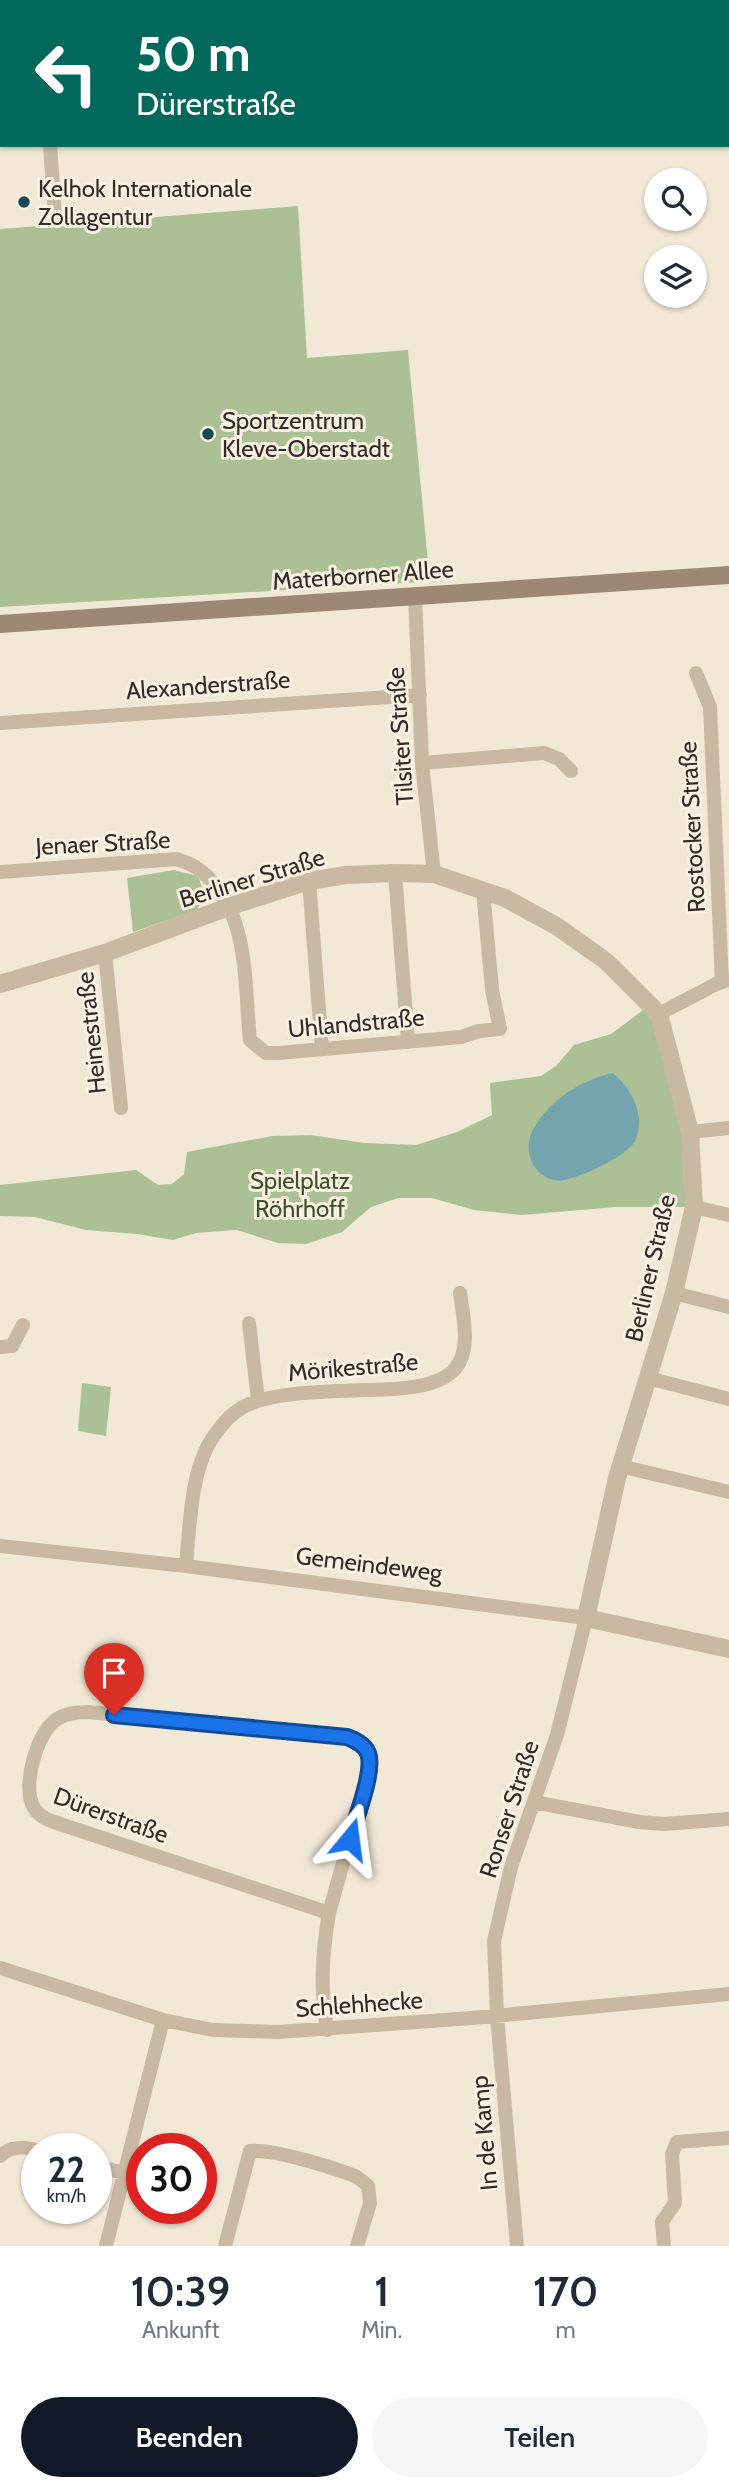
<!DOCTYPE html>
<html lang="de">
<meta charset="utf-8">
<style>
:root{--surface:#fff;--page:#f6f6f7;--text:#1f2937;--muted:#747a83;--accent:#111827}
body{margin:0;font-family:Cabin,sans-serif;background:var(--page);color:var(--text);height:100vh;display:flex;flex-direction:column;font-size:26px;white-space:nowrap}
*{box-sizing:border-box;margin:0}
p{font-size:23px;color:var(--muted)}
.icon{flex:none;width:38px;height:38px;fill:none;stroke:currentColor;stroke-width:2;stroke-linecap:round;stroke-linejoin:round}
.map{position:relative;height:2246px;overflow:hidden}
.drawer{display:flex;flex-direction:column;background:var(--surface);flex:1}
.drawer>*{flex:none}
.hud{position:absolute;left:0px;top:0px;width:730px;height:147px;box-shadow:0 2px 5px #0004;background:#00695c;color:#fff;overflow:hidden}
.buttons{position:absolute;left:644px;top:168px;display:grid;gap:14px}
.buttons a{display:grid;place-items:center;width:63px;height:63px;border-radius:50%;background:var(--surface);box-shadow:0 2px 5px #0004;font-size:35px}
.speed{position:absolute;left:21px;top:2133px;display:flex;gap:14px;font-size:35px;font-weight:700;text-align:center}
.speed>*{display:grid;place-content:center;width:91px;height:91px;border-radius:50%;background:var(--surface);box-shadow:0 2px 5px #0004;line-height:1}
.speed small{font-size:18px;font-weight:400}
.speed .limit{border:10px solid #d22;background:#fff;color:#111}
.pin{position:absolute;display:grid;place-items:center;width:60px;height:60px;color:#fff;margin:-72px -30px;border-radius:50% 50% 50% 0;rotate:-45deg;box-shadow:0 0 7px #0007}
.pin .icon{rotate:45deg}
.me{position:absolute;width:77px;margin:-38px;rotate:16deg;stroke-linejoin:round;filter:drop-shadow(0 0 5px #0008)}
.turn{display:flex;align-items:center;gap:24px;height:147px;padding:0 21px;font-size:32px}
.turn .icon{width:91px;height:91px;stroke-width:2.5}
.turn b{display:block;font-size:49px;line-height:60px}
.eta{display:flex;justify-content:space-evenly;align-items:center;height:119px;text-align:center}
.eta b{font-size:42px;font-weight:600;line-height:49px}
.action{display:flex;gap:14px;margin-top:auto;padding:14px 21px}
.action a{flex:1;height:80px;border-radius:42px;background:var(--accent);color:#fff;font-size:28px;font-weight:600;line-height:80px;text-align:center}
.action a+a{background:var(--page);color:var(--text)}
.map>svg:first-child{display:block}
.green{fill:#acc096}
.water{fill:#75a4ae}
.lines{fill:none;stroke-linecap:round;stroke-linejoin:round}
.minor{stroke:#c9b9a2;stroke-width:14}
.tertiary{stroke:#c9b9a2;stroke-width:18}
.secondary{stroke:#9c8874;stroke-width:18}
.route-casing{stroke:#114b97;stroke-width:18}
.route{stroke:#1a73e8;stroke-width:12}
.poi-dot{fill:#1a4955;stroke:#f9f1e2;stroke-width:2.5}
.labels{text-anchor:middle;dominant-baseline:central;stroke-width:6;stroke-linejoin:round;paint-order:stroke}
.poi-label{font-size:24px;fill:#332b25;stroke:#f9f1e2;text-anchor:start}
.street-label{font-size:24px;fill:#332b25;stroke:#f9f1e2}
.park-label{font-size:24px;fill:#3d5228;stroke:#f9f1e2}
</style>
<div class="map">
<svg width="729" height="2246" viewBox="0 0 729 2246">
<rect width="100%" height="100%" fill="#f1e8d6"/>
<path class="green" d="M 298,206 L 307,358 L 408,350 L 429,573 L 439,581 L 0,607 L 0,229 Z
M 174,870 L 198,876 L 205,896 L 197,910 L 133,932 L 127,878 Z
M 650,1005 L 690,1132 L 694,1207 L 616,1207 L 521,1215 L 474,1210 L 432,1198 L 398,1198 L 371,1207 L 342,1232 L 306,1244 L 278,1243 L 237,1230 L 196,1233 L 173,1240 L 137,1234 L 86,1230 L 35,1217 L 0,1216 L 0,1185 L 136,1170 L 158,1185 L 172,1184 L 184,1174 L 187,1152 L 272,1136 L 311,1135 L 364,1143 L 416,1145 L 457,1132 L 492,1115 L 490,1083 L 541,1076 L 556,1066 L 574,1045 L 611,1034 Z
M 82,1383 L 111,1387 L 106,1436 L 78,1431 Z"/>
<path class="water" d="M 613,1073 C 631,1088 646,1115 636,1139 C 630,1155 582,1177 564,1180 C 549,1183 536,1173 531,1160 C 525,1143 531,1130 542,1116 C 560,1094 585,1079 613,1073 Z"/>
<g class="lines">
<path class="minor" d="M 37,0 L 38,2
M 50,145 L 55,216
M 415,596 L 422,763 L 434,874
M 696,673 L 710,707 L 722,982
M 0,723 L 420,695
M 422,763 L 544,753 L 559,759 L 571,771
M 0,872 L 177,859 C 184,862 195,865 201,871 C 250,911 244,982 250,1040 L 266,1053 L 278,1053 L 461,1037 L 479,1031 L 500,1029 L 492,990 L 483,890
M 395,873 L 408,1042
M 309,881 L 322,1049
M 105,953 L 121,1108
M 659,1014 L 716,984 L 729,980
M 690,1132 L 729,1128
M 694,1207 L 729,1215
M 674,1293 L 729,1307
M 249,1323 L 258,1400
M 0,1347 L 12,1346 L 23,1325
M 648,1378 L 729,1399
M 620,1466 L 729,1492
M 0,1546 L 186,1566 L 586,1618 L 557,1735 L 511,1867 L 494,1941 L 497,2016 L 517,2246
M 186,1566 C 190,1526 190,1466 216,1433 C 223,1423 232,1413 243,1407 C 275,1389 355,1391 395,1389 C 415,1387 439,1385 454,1370 C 472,1351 463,1316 460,1293
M 534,1802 L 639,1822 L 664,1824 L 729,1819
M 0,1968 L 163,2020 L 213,2030 L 278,2032 L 472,2018 L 729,1994
M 327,2030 C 320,1987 322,1955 329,1913 L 51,1821 C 44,1818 38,1815 34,1808 C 21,1788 37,1731 57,1719 C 66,1713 77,1712 88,1712 L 347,1737 C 364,1744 369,1752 369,1770 L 329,1913
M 0,2156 C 11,2146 23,2146 37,2150
M 96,2166 L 124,2173
M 106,2246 L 163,2020
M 225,2246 L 250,2151 C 274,2149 331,2167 355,2176 C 360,2178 364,2183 368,2186 L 370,2203 L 357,2246
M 664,2246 L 662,2222 L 675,2203 L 672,2154 L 677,2142 L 729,2138"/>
<path class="tertiary" d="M 0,984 L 105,953 L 231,906 L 309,881 L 346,875 L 395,873 L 434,874 L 505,898 L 558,927 L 607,962 L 659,1014 L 690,1132 L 694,1207 L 674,1293 L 617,1478 L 586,1618 L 729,1649"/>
<path class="secondary" d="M 0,624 L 729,575"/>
</g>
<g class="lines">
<defs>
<path id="route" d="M 114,1715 L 347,1737 C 355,1740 364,1744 368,1753 C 375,1771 355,1820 350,1839"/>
</defs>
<use href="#route" class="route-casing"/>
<use href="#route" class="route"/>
</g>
<g class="poi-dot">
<circle cx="24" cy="202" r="7"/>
<circle cx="208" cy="434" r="7"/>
</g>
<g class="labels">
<g class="poi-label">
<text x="38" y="188">Kelhok Internationale<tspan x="38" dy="28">Zollagentur</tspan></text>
<text x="222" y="420">Sportzentrum<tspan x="222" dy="28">Kleve-Oberstadt</tspan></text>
</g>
<g class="street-label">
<text transform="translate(363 575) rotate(-4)">Materborner Allee</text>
<text transform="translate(208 685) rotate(-4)">Alexanderstraße</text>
<text transform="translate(400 736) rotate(-94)">Tilsiter Straße</text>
<text transform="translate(692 827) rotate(-93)">Rostocker Straße</text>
<text transform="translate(103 843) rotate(-3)">Jenaer Straße</text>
<text transform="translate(252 878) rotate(-17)">Berliner Straße</text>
<text transform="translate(356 1023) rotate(-5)">Uhlandstraße</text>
<text transform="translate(91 1033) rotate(-96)">Heinestraße</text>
<text transform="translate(650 1268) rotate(-77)">Berliner Straße</text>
<text transform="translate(353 1367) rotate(-5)">Mörikestraße</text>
<text transform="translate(369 1564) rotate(7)">Gemeindeweg</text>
<text transform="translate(509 1809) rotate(-72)">Ronser Straße</text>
<text transform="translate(111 1815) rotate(20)">Dürerstraße</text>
<text transform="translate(359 2004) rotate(-4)">Schlehhecke</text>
<text transform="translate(484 2133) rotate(-95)">In de Kamp</text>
</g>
<g class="park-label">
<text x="300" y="1180">Spielplatz<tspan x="300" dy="28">Röhrhoff</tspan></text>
</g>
</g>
</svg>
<div class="buttons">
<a><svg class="icon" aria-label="search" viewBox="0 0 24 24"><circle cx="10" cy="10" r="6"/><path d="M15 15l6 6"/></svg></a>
<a><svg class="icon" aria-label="layers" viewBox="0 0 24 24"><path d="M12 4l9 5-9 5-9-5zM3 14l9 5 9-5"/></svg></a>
</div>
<div class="speed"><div>22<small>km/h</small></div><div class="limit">30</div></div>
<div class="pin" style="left:114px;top:1715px;background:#d93025"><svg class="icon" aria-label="arrive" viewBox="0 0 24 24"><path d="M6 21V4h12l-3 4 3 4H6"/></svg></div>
<svg class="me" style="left:350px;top:1839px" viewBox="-20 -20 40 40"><path d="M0-17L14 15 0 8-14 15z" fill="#1a73e8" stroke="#fff" stroke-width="4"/></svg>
<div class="hud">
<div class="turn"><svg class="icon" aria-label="left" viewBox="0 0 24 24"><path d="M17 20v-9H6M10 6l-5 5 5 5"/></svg><div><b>50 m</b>Dürerstraße</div></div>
</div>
</div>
<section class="drawer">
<div class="eta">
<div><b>10:39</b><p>Ankunft</p></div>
<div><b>1</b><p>Min.</p></div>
<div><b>170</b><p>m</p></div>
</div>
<div class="action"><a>Beenden</a><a>Teilen</a></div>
</section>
